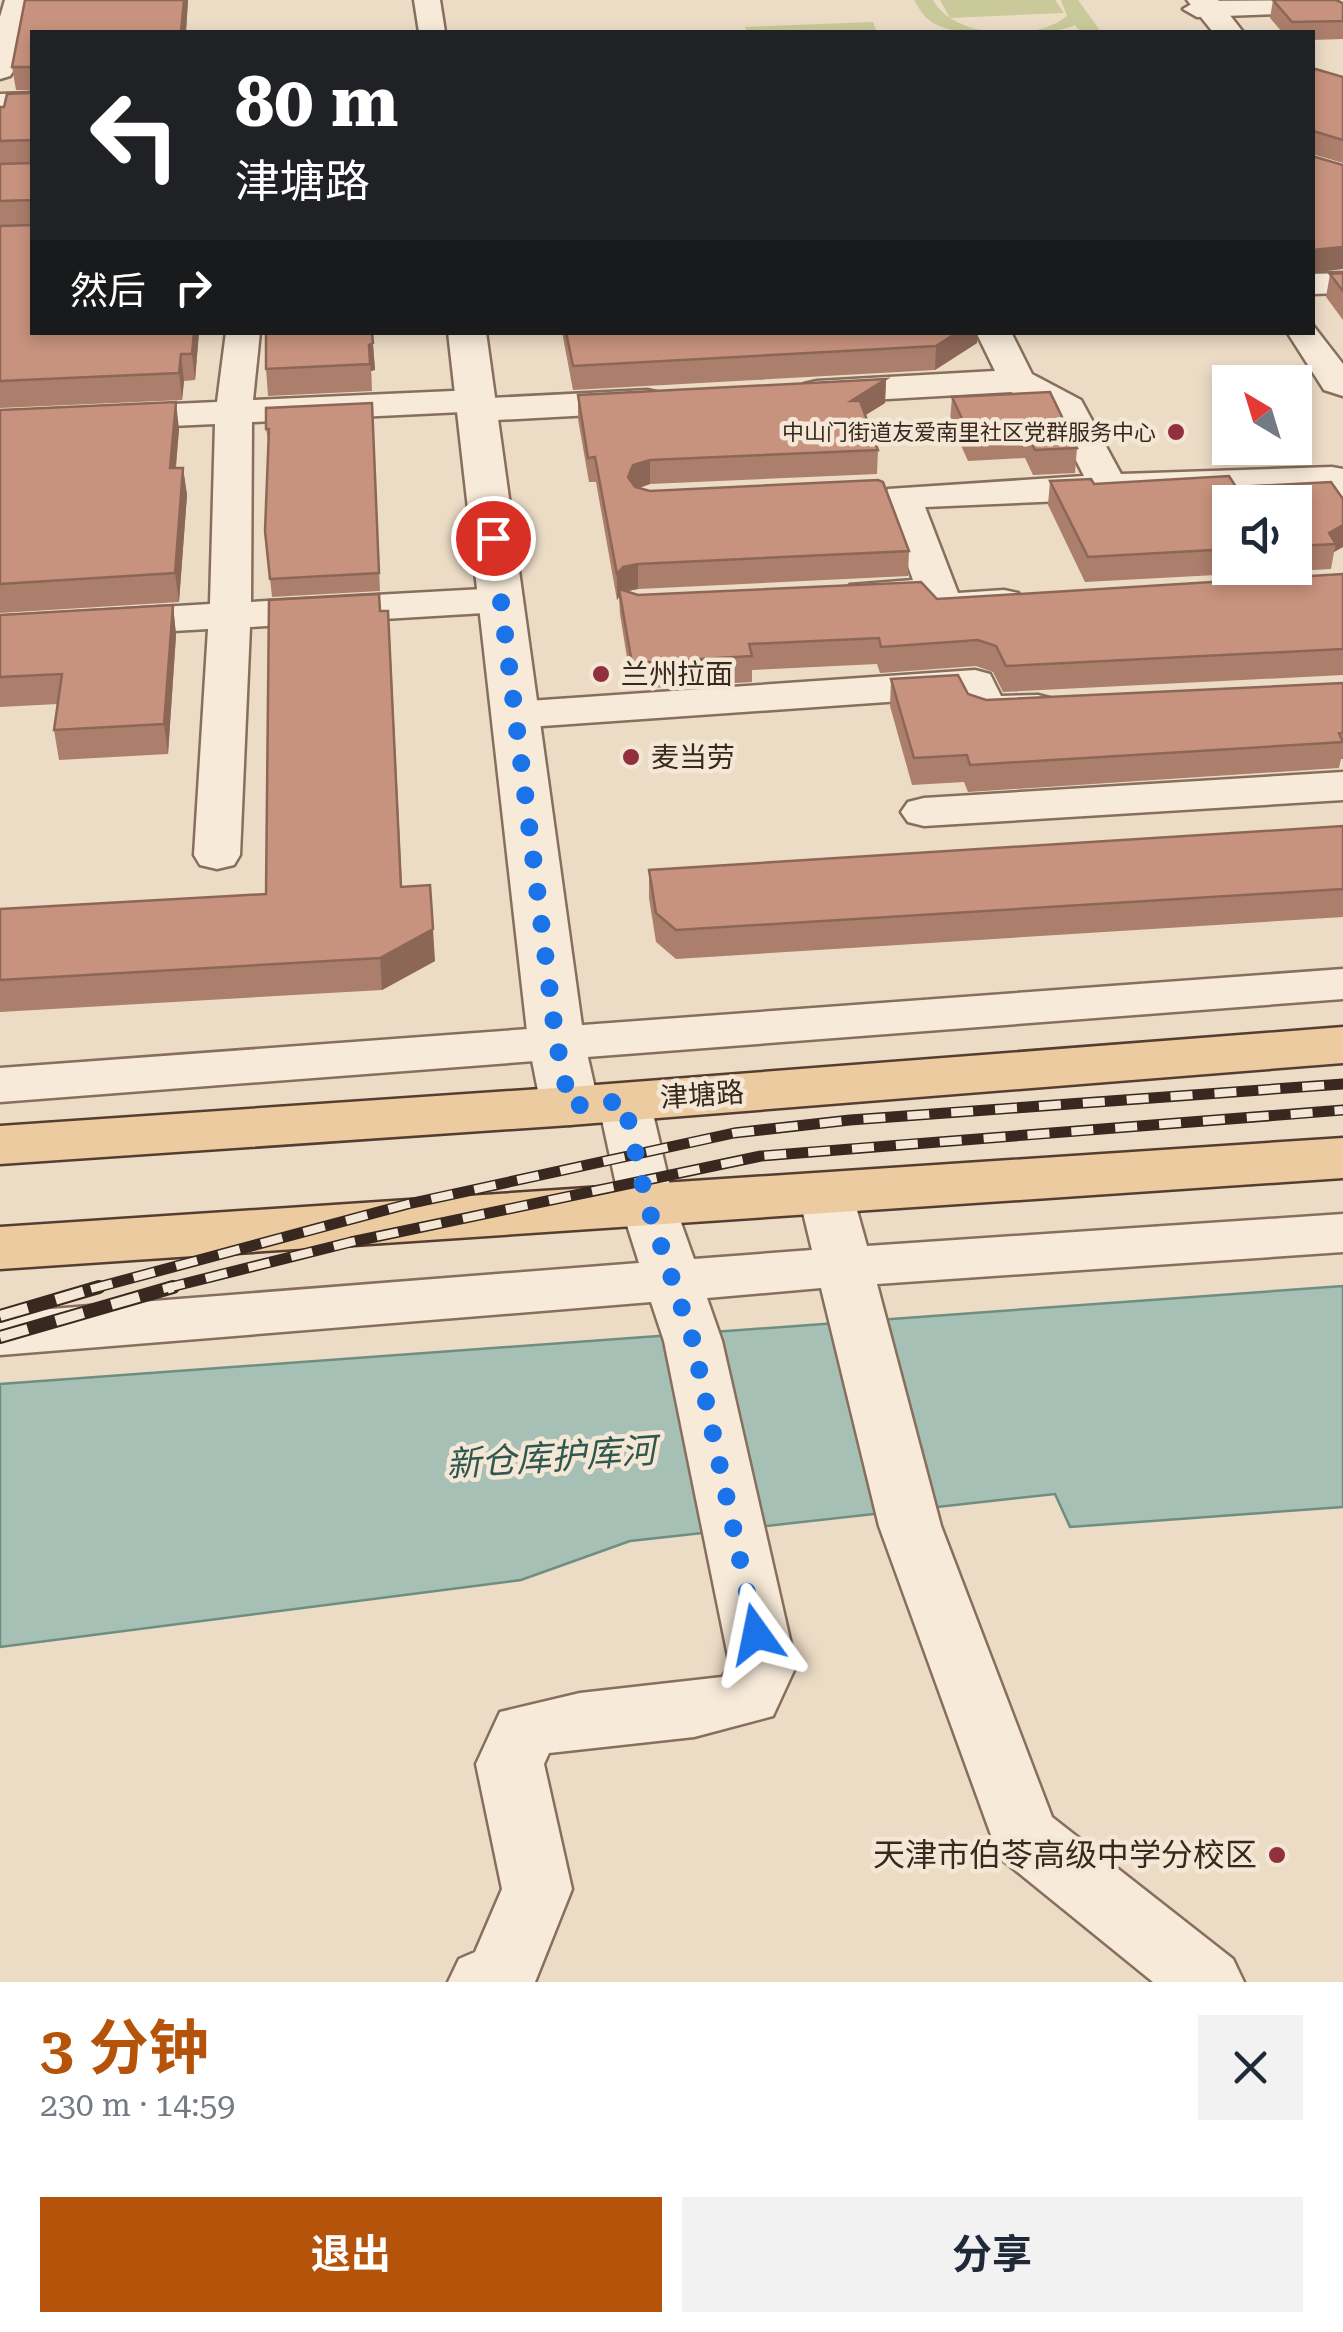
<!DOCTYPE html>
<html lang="zh">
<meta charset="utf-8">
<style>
:root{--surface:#fff;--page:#f2f2f3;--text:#1f2937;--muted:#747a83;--accent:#b45309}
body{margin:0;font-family:"Roboto Serif","Noto Sans SC",serif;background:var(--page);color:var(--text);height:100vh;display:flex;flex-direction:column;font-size:38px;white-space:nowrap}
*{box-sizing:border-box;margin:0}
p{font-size:32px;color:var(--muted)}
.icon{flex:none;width:55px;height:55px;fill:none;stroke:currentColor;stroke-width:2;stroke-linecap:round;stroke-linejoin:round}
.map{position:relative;height:1982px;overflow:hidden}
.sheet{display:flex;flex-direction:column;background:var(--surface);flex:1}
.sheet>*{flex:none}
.hud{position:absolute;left:30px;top:30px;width:1285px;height:305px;border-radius:0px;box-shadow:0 5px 15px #0003;background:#202124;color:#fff;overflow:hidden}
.needle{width:65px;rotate:322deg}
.fabs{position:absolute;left:1212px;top:365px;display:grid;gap:20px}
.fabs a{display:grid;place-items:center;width:100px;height:100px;border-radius:0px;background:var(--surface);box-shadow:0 5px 15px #0003;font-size:50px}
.pin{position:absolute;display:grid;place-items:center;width:85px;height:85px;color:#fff;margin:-42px;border:5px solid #fff;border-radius:50%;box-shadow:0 2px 10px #0007}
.me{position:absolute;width:110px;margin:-55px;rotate:348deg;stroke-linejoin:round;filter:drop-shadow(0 0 8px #0008)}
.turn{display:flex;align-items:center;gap:35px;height:210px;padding:0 40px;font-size:45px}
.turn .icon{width:130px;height:130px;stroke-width:2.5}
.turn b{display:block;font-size:70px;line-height:85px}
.then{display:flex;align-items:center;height:95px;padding:0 40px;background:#0003;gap:20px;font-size:38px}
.round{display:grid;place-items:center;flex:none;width:105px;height:105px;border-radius:0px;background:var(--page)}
.overview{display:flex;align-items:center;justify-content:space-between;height:170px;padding:0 40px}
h1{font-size:60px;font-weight:700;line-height:75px;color:var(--accent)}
.action{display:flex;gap:20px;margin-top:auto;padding:20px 40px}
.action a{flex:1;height:115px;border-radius:0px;background:var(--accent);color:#fff;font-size:40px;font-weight:700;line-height:115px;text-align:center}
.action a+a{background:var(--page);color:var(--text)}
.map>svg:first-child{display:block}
.green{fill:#cac99a}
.water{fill:#a7c0b6;stroke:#6e8e82;stroke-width:2.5}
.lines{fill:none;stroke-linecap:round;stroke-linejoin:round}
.minor-casing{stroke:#876e5d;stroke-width:5}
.tertiary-casing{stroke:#876e5d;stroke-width:5}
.primary-casing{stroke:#553d31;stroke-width:5}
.minor{fill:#f7ead9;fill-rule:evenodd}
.tertiary{fill:#f7ead9;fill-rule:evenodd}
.primary{fill:#edcba0;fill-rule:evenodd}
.rail-far1-casing{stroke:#382820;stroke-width:11}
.rail-casing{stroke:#382820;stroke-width:14}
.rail-far1{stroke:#f4e7d5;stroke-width:8;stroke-dasharray:22;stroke-linecap:butt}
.rail{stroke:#f4e7d5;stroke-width:10;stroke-dasharray:29;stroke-linecap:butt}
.wall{fill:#ac7e6c;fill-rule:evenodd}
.shaded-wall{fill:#8c6758}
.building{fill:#c8937e;stroke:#8c6758;stroke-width:2.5}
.route{stroke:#1a73e8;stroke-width:18;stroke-dasharray:0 32.4}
.poi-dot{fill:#93303d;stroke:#f4e7d5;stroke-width:4}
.labels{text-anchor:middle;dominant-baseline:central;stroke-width:9;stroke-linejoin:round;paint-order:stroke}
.far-poi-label{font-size:22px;fill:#382820;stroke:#f4e7d5;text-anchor:end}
.poi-label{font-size:28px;fill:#382820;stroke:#f4e7d5;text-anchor:start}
.street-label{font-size:28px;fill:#382820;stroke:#f4e7d5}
.near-poi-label{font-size:32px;fill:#382820;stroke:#f4e7d5;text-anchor:end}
.near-water-label{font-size:35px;font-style:italic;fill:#30574f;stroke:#f4e7d5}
</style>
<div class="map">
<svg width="1343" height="1982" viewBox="0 0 1343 1982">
<rect width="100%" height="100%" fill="#ecdcc6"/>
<path class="green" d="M 914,0 L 933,0 C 953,38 1035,43 1067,16 L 1061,0 L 1078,0 L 1101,32 L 1080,32 L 1075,25 C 1046,38 963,39 935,24 C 924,18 920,10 914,0 Z
M 940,0 L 1055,0 L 1064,13 L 950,18 Z
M 873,22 L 877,32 L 747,32 L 745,27 Z"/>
<path class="water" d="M 1343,1286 L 1343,1507 L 1070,1527 L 1055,1494 L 630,1541 L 521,1580 L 0,1647 L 0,1384 Z"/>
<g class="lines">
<defs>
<path id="minor" d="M 5,0 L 31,0 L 14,70 L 10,76 L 0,79 L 0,17 Z
M 414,0 L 440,0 L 445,32 L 419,32 Z
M 1343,0 L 1343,20 L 1329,12 L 1197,17 L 1183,9 L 1197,1 Z
M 1343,273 L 1343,293 L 1312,294 L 1312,274 Z
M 1312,324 L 1343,364 L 1343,396 L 1324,390 L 1287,332 L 1312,332 Z
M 226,332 L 260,332 L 253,400 L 475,390 L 491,398 L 647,390 L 660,393 L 665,401 L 660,409 L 647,412 L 478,421 L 465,418 L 462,412 L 252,422 L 251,602 L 501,588 L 515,591 L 521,600 L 515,609 L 501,612 L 250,627 L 240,855 L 234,865 L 217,869 L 200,865 L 194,855 L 208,629 L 0,641 L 0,617 L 210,604 L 215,424 L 0,434 L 0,412 L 217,402 Z
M 976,332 L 1011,332 L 1032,374 L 1081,400 L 1121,474 L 1332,467 L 1343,469 L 1343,508 L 1329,504 L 1320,490 L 925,507 L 958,593 L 1004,590 L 1018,593 L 1024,602 L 1018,611 L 943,618 L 928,615 L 922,604 L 864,606 L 850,603 L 844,594 L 850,585 L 913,580 L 883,497 L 888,489 L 1084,476 L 1053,415 L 1011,392 L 817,403 L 804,400 L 799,392 L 804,384 L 817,381 L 995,371 Z
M 975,670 L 990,674 L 1001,696 L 1038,695 L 1053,699 L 1060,708 L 1053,717 C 1027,724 995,726 969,719 L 958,697 L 514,728 L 499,724 L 492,715 L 499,706 L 514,702 Z
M 1343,772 L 1343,800 L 924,826 L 908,822 L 901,812 L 908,802 L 924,798 Z
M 1343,969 L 1343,999 L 0,1102 L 0,1068 Z
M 624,1084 L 643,1089 L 650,1101 L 674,1203 L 694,1259 L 812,1250 L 799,1196 L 807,1183 L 826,1178 L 845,1183 L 853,1196 L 867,1246 L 1343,1214 L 1343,1252 L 877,1284 L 941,1526 L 1052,1817 L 1233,1959 L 1244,1982 L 1153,1982 L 999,1857 L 879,1526 L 821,1288 L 707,1298 L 722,1341 L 796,1666 L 773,1716 L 694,1737 L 549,1753 L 544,1764 L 572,1889 L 535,1982 L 448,1982 L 459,1959 L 475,1952 L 502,1889 L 476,1764 L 500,1712 L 580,1693 L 722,1677 L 730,1666 L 664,1341 L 651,1302 L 0,1355 L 0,1313 L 639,1263 L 620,1203 L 598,1101 L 605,1089 Z"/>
<path id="tertiary" d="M 1187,0 L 1218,0 L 1243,32 L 1213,32 Z
M 32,93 L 32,113 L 0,114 L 0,94 Z
M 448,332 L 486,332 L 584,1040 L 599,1106 L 590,1119 L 570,1125 L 550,1119 L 541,1106 L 528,1040 Z"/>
<path id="primary" d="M 1343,1027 L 1343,1063 L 570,1125 L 0,1164 L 0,1126 L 570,1087 Z
M 1343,1138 L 1343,1178 L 0,1269 L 0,1227 Z"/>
</defs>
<use href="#minor" class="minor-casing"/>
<use href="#tertiary" class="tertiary-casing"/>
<use href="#primary" class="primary-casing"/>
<use href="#minor" class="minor"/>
<use href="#tertiary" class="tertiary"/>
<use href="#primary" class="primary"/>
<defs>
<path id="rail-far1" d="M 91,1289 L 408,1204 L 734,1133 L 850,1120 L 1343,1084
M 163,1289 L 351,1242 L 761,1156 L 1343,1110"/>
<path id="rail" d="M 0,1316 L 99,1287
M 0,1337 L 173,1287"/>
</defs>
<use href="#rail-far1" class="rail-far1-casing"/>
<use href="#rail" class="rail-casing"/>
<use href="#rail-far1" class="rail-far1"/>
<use href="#rail" class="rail"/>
</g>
<path class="wall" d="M 25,0 L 188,0 L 186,32 L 32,332 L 199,332 L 195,380 L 184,381 L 182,400 L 0,408 L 0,107 L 4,107 L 32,90 L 16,90 L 12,67 Z
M 1273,0 L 1343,3 L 1343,39 L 1312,40 L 1312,32 L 1282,32 L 1270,18 Z
M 1312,68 L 1343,77 L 1343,163 L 1312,154 Z
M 1343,273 L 1343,320 L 1326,297 L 1330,274 Z
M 372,332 L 375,370 L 371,371 L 372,391 L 268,396 L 266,369 Z
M 562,332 L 978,332 L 977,343 L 935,370 L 573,390 Z
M 886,379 L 885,403 L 865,415 L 878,450 L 877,474 L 650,484 L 639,488 L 909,551 L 908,576 L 638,589 L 628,591 L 638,595 L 937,599 L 1343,574 L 1343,675 L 1003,692 L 993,672 L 976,666 L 880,673 L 877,664 L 752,670 L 752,682 L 632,689 L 620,614 L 619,597 L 617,600 L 596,482 L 589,482 L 578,419 L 578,395 Z
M 952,397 L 1077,448 L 1075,473 L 1033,475 L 1025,458 L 968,461 L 950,421 Z
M 372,403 L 380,591 L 272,597 L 265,531 L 269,446 L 266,429 Z
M 0,410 L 179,429 L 176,468 L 183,468 L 187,495 L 179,602 L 0,613 Z
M 1050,481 L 1094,484 L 1236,487 L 1343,499 L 1343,547 L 1334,552 L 1331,569 L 1085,582 L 1048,505 ZM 1230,502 L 1295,502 L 1295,568 L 1230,568 Z
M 173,605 L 176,635 L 168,754 L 59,760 L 54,730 L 58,704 L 0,707 L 0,615 Z
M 380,611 L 390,640 L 402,887 L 435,961 L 382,990 L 0,1012 L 0,909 L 266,894 Z
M 891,679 L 968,694 L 986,700 L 1343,683 L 1343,759 L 1341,759 L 1339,768 L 968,792 L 964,782 L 912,785 L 890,706 Z
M 1343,826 L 1343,917 L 676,959 L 656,942 L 649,898 L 649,870 Z"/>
<path class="shaded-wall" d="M 184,0 L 188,0 L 186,32 L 181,32 Z
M 1343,247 L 1343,269 L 1312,273 L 1312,250 Z
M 194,332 L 199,332 L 195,380 L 192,354 Z
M 372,332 L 375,370 L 371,371 L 372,391 L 369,345 Z
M 958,332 L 978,332 L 977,343 L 935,370 L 936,346 Z
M 181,354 L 184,381 L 182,400 L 179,373 Z
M 886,379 L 885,403 L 850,425 L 851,401 Z
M 176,402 L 179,429 L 173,496 L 170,468 Z
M 650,460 L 650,484 L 633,490 L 628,477 L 633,465 Z
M 183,468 L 187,495 L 179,602 L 175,573 Z
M 1343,525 L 1343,547 L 1334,552 L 1336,544 L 1329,533 Z
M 638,564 L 638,589 L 623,592 L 619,589 L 619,597 L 617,600 L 617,574 L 623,567 Z
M 173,605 L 176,635 L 168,754 L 164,724 Z
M 433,929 L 435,961 L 382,990 L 380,958 Z"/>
<path class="building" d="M 25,0 L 184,0 L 181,32 L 32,32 L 32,332 L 194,332 L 192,354 L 181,354 L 179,373 L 0,381 L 0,226 L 31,225 L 31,200 L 0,201 L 0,164 L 31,163 L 31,140 L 0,141 L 0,107 L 4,107 L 7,94 L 29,93 L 32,90 L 31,67 L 12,67 Z
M 1273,0 L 1336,0 L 1343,3 L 1343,21 L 1292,22 Z
M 1312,68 L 1343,77 L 1343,140 L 1313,131 L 1312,147 Z
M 1312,156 L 1343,165 L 1343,247 L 1312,250 Z
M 1343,273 L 1343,291 L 1330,274 Z
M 266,332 L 372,332 L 373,343 L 369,345 L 370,364 L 266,369 Z
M 566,332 L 958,332 L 936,346 L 573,366 Z
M 886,379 L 851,401 L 860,401 L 878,450 L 650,460 L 633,465 L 628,477 L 635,487 L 650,491 L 878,480 L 883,482 L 909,551 L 638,564 L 623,567 L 617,574 L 595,457 L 588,458 L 578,395 Z
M 1050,392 L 1077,448 L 1035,450 L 1027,434 L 970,436 L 952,397 Z
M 176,402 L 170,468 L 183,468 L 175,573 L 0,584 L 0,410 Z
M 372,403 L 379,573 L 270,579 L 265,531 L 269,429 L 266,429 L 266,408 Z
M 1229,476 L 1236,487 L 1331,482 L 1343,499 L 1343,525 L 1329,533 L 1336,544 L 1295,546 L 1295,502 L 1230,502 L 1230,549 L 1088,557 L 1050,481 L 1091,479 L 1094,484 Z
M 1343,574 L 1343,649 L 1006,666 L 996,646 L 978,640 L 881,647 L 879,638 L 749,644 L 752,656 L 632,663 L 619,589 L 638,595 L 921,582 L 937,599 Z
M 379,594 L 380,611 L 388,611 L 401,887 L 430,885 L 433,929 L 380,958 L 0,980 L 0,909 L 266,894 L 269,600 Z
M 173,605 L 164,724 L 54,730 L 62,674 L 0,677 L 0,615 Z
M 958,675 L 968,694 L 986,700 L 1343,683 L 1343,732 L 1339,733 L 1343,742 L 970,765 L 967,755 L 914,758 L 891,679 Z
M 1343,826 L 1343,889 L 676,930 L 656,913 L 649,870 Z"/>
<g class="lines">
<path class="route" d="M 493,538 L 556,1040 L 570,1106 L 624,1101 L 647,1204 L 693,1341 L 756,1634"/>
</g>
<g class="poi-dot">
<circle cx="1176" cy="432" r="10"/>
<circle cx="601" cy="674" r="10"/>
<circle cx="631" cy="757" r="10"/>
<circle cx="1277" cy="1855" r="10"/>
</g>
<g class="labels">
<g class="far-poi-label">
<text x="1156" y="432">中山门街道友爱南里社区党群服务中心</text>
</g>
<g class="poi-label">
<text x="621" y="674">兰州拉面</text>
<text x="651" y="757">麦当劳</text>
</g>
<g class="street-label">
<text transform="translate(702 1095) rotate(-4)">津塘路</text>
</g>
<g class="near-poi-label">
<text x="1257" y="1855">天津市伯苓高级中学分校区</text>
</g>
<g class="near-water-label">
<text transform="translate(551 1458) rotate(-4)">新仓库护库河</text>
</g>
</g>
</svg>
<div class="fabs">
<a><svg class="needle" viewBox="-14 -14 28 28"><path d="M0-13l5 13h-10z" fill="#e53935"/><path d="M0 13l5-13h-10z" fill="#747a83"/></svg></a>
<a><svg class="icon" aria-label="sound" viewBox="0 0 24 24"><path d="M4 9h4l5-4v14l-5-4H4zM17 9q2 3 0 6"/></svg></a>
</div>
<div class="pin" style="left:493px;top:538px;background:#d93025"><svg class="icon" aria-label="arrive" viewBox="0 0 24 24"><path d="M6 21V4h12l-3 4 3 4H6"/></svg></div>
<svg class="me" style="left:756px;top:1634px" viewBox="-20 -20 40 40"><path d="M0-17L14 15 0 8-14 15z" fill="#1a73e8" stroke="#fff" stroke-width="4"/></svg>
<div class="hud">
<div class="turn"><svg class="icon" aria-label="left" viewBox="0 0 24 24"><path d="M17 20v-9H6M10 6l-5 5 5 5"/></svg><div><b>80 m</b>津塘路</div></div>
<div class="then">然后<svg class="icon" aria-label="right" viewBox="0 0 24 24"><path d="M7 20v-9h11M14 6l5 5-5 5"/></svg></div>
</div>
</div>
<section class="sheet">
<div class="overview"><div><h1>3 分钟</h1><p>230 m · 14:59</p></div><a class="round"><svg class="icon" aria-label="close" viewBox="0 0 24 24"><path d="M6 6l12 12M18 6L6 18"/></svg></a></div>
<div class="action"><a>退出</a><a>分享</a></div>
</section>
